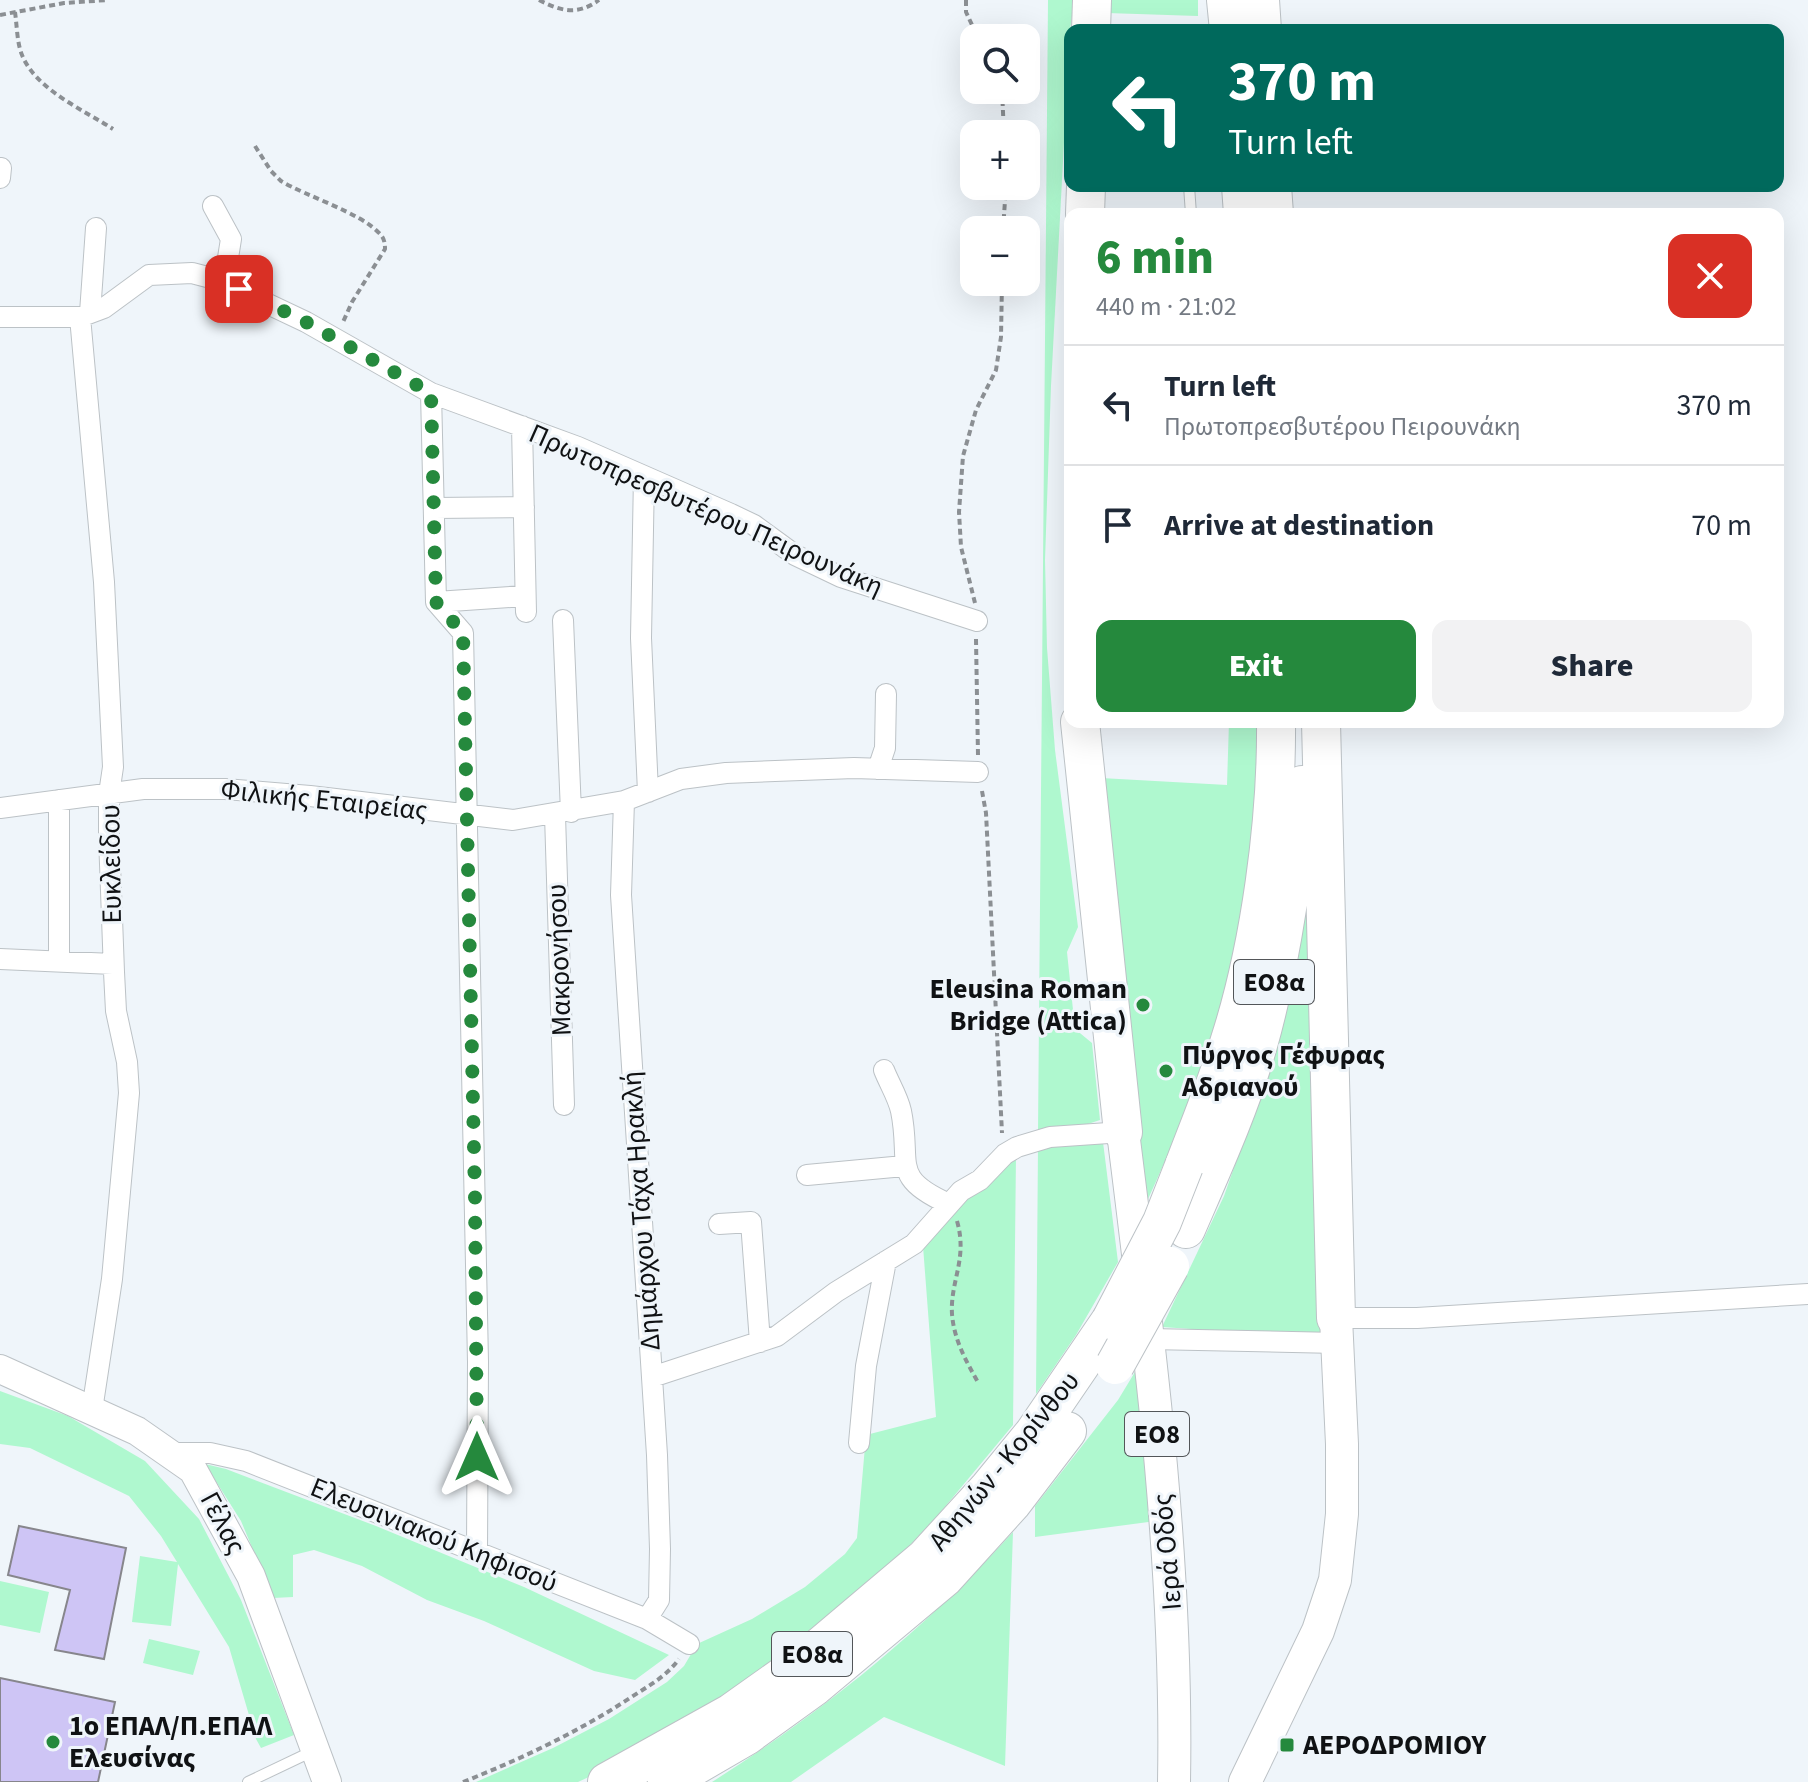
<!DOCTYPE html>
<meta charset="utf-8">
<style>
:root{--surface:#fff;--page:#f2f2f3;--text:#1f2937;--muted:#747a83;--line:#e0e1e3;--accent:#25893d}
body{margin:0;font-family:"Source Sans 3",sans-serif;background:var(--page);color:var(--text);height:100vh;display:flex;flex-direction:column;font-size:30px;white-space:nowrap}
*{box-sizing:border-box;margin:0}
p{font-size:26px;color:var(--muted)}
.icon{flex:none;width:44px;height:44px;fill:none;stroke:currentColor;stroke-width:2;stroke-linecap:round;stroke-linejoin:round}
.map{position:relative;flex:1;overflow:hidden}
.drawer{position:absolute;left:1064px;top:208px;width:720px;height:520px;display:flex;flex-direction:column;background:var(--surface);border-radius:16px;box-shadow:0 8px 32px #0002}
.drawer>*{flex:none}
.top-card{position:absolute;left:1064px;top:24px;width:720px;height:168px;border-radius:16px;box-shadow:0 8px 32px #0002;background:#00695c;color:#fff;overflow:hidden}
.controls{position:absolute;left:960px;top:24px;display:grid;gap:16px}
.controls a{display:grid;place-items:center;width:80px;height:80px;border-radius:16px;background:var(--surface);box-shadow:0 8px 32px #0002;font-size:40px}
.pin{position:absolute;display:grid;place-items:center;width:68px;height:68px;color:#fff;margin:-34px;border-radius:16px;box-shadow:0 4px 12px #0006}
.me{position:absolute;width:88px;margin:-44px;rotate:0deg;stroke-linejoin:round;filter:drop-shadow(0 0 6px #0008)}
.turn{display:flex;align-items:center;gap:28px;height:168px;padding:0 32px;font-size:36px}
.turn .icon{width:104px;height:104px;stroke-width:2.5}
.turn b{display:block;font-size:56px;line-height:68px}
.round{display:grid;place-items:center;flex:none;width:84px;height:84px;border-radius:16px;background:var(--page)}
.headline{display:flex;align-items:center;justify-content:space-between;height:136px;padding:0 32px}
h1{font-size:48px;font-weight:800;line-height:60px;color:var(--accent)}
.cta{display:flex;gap:16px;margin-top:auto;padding:16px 32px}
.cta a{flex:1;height:92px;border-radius:16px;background:var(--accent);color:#fff;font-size:32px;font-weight:800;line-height:92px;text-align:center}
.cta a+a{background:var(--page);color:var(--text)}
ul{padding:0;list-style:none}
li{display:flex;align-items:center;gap:24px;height:120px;padding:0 32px;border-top:2px solid var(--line)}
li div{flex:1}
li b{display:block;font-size:30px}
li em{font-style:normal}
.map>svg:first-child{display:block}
.green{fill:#aff8cf}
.building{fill:#cec5f5;stroke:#87868c;stroke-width:2}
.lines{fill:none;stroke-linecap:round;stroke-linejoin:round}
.lane-casing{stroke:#bcc2c6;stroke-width:12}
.street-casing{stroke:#bcc2c6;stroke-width:22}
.secondary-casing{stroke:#bcc2c6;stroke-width:30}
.primary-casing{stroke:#bcc2c6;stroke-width:34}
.highway-casing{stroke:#bcc2c6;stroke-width:40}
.path{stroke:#8b8f93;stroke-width:4;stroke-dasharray:6 4;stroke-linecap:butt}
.lane{stroke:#fff;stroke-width:10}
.street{stroke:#fff;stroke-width:20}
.secondary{stroke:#fff;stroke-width:28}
.primary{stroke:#fff;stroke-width:32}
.highway{stroke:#fff;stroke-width:38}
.highway-bridge-casing{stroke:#bcc2c6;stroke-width:40;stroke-linecap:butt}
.highway-bridge{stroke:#fff;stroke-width:38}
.route{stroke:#25893d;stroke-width:14;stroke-dasharray:0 25.2}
.poi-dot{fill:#25893d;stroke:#eff5fa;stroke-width:3}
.labels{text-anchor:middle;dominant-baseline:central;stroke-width:6;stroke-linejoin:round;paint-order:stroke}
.shield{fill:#eff5fa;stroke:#535659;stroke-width:2}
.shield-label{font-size:26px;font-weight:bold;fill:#101214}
.street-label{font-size:28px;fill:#101214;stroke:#eff5fa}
.poi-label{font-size:28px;font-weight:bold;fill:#101214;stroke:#eff5fa;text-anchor:start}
</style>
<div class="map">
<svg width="1808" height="1782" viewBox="0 0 1808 1782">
<rect width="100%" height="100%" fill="#eff5fa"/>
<path class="green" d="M 1048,0 L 1082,0 L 1081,17 L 1072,16 L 1070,30 L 1051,386 L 1045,560 L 1047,648 L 1055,750 L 1078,927 L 1067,952 L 1075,1029 L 1092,1043 L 1100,1120 L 1085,1125 L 1038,1131 Z
M 1108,0 L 1198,0 L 1198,16 L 1107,13 Z
M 1229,722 L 1258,722 C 1258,806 1249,889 1231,972 C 1212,1053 1179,1132 1144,1208 L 1101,778 L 1227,785 Z
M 1312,870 L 1327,1327 L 1319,1335 L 1309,1337 L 1162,1327 L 1224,1196 L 1266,1077 Z
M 1103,1142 L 1118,1262 L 1076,1335 L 1036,1394 L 1038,1145 Z
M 1016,1155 L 1013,1425 L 934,1520 L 880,1576 L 751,1683 L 619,1763 L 578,1782 L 476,1782 L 553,1748 L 609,1719 L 667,1682 L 684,1666 L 697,1644 L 752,1619 L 805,1587 L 845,1554 L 857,1538 L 866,1435 L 936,1417 L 923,1246 L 971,1194 Z
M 1138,1367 L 1156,1521 L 1035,1537 L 1035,1506 L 1118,1400 Z
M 0,1391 L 68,1416 L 145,1461 L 199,1519 L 241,1600 L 294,1735 L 261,1748 L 256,1739 L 229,1647 L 178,1564 L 171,1626 L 132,1622 L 140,1556 L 177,1562 L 161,1536 L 129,1496 L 30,1448 L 0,1444 Z
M 205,1464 L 226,1469 L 376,1526 L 524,1587 L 669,1655 L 635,1680 L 594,1671 L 484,1621 L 427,1600 L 362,1566 L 314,1550 L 293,1555 L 293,1597 L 273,1598 L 241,1521 Z
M 1013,1532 L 1005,1766 L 884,1717 L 791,1782 L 712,1782 C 824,1711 924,1630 1013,1532 Z
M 0,1581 L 49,1592 L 40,1633 L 0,1625 Z
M 149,1639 L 200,1651 L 193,1675 L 143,1663 Z"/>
<path class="building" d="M 19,1526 L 126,1548 L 104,1659 L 55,1650 L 70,1590 L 8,1575 Z
M 0,1678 L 115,1702 L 98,1782 L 0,1782 Z"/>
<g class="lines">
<defs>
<path id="lane" d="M 1189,186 L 1191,214
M 248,1782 L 313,1751"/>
<path id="street" d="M 0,178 L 1,168
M 213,206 L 231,239 L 224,283
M 90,313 L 96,228
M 0,317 L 80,317 L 104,308 L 149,275 L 192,273 L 215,279 L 306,322 L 431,393 L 578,447 L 731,514 L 754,525 L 795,555 L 841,577 L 977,621
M 80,317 L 104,582 L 113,767 L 109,794 L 109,837 L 114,972 L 116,1011 L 127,1062 L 129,1093 L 112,1279 L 92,1410
M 431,393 L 436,602 L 463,633 L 478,1362 L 477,1552
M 522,426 L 526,612
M 644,476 L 641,638 L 648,792
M 434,508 L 524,507
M 436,602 L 525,596
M 563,620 L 571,812
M 878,769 L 885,748 L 886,694
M 59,800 L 59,961
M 624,801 L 621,895 L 657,1455 L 660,1549 L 659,1600 L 647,1619
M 0,808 L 143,789 L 225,789 L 310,796 L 513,820 L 624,801 L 681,779 L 726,773 L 854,768 L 978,772
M 555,815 L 564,1105
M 0,959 L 113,964
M 884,1070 C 889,1083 898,1097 901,1111 C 912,1164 889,1177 949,1204
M 807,1175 L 904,1166
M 719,1224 L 751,1222 L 760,1342
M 1336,1318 L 1417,1318 L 1808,1294
M 1149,1339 L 1337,1343
M 652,1377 L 777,1336 L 836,1292 L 914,1244 L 961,1191 L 980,1180 L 1005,1154 L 1017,1147 L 1050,1137 L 1123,1132
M 859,1443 L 866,1366 L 886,1261
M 172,1453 L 210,1453 L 246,1461 L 647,1619 L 689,1644"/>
<path id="secondary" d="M 0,1369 L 137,1431 L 193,1470 L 251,1576 L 327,1782"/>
<path id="primary" d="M 1123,1132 C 1150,1348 1178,1565 1174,1782
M 1245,1782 L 1318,1631 L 1335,1580 L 1342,1514 L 1342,1444 L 1336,1318"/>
<path id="highway" d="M 1226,0 L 1229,30
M 1260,0 L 1262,30
M 1091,30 L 1092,0
M 1241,186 L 1243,214
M 1272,186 L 1274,214
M 1085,214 L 1086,186
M 1080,722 L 1123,1132
M 1321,722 L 1336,1318
M 1184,1166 C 1200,1124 1217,1083 1230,1040 C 1260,947 1277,820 1276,722
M 1186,1229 C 1212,1169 1240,1108 1258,1045 C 1282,960 1294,873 1302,785
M 607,1782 L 731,1713 L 796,1667 L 925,1558 L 989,1488 L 1034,1433 L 1111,1320
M 667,1782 L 746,1736 L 815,1686 L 944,1578 L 1012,1503 L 1067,1431"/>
</defs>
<use href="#lane" class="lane-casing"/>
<use href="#street" class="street-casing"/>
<use href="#secondary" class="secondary-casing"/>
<use href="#primary" class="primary-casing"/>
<use href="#highway" class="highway-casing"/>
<path class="path" d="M 539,0 C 561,11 577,16 599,0
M 966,0 L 966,12 L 978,38
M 15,12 C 17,26 17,43 22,55 C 36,90 84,110 113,129
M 0,15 L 64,3 L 108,0
M 1002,90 L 1004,134
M 255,146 L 271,171 L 281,181 C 306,196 360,213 378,232 C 384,237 385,242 385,249 L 352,302 L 343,322
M 1003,230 L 1006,186
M 975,603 L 961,547 L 959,512 L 963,456 L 976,410 L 996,370 L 1001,337 L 1002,282
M 976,639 L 978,755
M 982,791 L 986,813 L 1002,1133
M 957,1221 C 968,1259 950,1281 952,1314 C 954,1340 966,1361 979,1384
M 463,1782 C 521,1759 578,1732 630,1698 C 648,1686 666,1677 679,1659"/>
<use href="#lane" class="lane"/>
<use href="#street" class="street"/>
<use href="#secondary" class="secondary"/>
<use href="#primary" class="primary"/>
<use href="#highway" class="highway"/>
<defs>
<path id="highway-bridge" d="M 1111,1320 L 1162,1222 L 1184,1166
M 1115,1365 L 1170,1266"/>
</defs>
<use href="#highway-bridge" class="highway-bridge-casing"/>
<use href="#highway-bridge" class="highway-bridge"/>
</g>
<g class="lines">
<path class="route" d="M 239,289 L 306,322 L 431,393 L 436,602 L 463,633 L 475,1197 L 477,1457"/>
</g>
<g class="poi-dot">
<circle cx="1143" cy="1005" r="8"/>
<circle cx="1166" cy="1071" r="8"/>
<circle cx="53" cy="1742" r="8"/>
<rect x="1279" y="1737" width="16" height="16" rx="4"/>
</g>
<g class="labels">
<g class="shield">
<rect x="1234" y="960" width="80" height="44" rx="6"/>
<rect x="1125" y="1412" width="64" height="44" rx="6"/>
<rect x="772" y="1632" width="80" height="44" rx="6"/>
</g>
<g class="shield-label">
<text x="1274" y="982">ΕΟ8α</text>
<text x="1157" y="1434">ΕΟ8</text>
<text x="812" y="1654">ΕΟ8α</text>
</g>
<g class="street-label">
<text transform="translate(706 510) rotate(24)">Πρωτοπρεσβυτέρου Πειρουνάκη</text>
<text transform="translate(324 800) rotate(6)">Φιλικής Εταιρείας</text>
<text transform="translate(111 864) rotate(-91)">Ευκλείδου</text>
<text transform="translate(559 960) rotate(-92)">Μακρονήσου</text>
<text transform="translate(641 1211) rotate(-94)">Δημάρχου Τάχα Ηρακλή</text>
<text transform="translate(1004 1461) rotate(-51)">Αθηνών - Κορίνθου</text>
<text transform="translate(223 1523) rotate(62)">Γέλας</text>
<text transform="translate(434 1535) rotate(22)">Ελευσινιακού Κηφισού</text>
<text transform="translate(1167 1552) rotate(-95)">Ιερά Οδός</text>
</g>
<g class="poi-label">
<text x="1127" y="989" text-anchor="end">Eleusina Roman<tspan x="1127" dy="32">Bridge (Attica)</tspan></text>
<text x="1182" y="1055">Πύργος Γέφυρας<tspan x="1182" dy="32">Αδριανού</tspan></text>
<text x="69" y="1726">1ο ΕΠΑΛ/Π.ΕΠΑΛ<tspan x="69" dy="32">Ελευσίνας</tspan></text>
<text x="1303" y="1745">ΑΕΡΟΔΡΟΜΙΟΥ</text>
</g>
</g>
</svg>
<div class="controls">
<a><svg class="icon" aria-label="search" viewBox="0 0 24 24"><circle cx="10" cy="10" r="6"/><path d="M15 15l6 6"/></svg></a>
<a>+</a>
<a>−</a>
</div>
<div class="pin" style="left:239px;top:289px;background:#d93025"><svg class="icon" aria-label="arrive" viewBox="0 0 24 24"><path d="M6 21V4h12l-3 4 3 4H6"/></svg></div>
<svg class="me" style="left:477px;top:1457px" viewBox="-20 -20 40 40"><path d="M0-17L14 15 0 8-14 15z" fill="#25893d" stroke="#fff" stroke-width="4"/></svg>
<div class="top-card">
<div class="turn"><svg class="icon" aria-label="left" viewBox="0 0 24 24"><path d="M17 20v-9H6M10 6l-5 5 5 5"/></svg><div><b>370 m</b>Turn left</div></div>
</div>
<section class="drawer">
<div class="headline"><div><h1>6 min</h1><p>440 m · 21:02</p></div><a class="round" style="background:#d93025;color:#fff"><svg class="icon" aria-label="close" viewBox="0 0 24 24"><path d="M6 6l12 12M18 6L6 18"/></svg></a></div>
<ul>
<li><svg class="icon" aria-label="left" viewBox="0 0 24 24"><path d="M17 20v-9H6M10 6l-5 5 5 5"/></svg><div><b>Turn left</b><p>Πρωτοπρεσβυτέρου Πειρουνάκη</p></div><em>370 m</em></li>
<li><svg class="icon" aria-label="arrive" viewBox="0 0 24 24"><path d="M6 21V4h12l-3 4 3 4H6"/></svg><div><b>Arrive at destination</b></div><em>70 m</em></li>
</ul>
<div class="cta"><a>Exit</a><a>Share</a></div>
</section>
</div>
